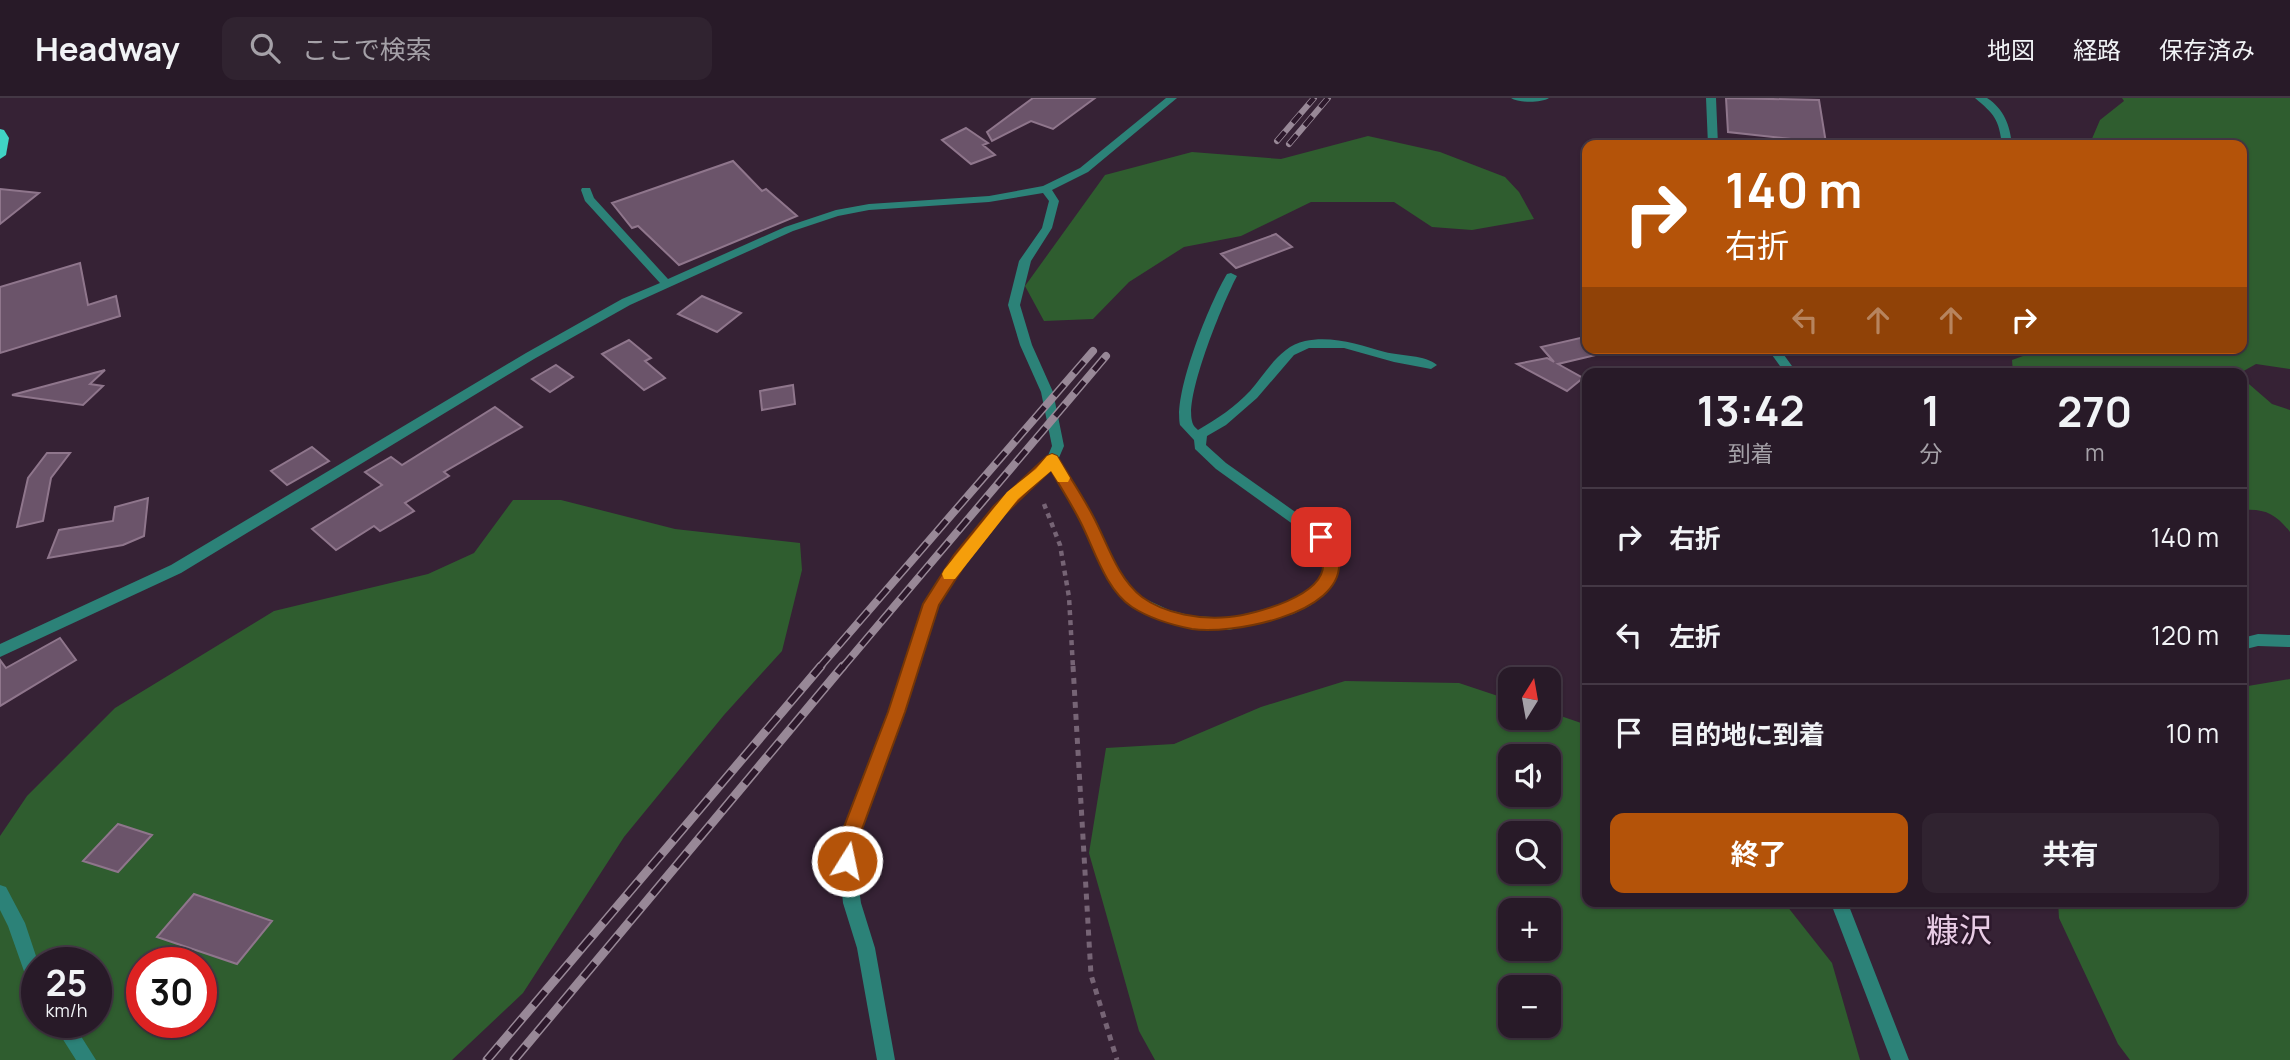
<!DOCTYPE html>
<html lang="ja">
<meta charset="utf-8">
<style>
:root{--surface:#281a28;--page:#302330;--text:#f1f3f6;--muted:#a5a1a8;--line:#443845;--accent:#b45309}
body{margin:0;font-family:Manrope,"Noto Sans JP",sans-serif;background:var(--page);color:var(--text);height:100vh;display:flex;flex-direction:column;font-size:26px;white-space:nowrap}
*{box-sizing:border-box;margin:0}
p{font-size:23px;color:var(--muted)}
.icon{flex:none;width:38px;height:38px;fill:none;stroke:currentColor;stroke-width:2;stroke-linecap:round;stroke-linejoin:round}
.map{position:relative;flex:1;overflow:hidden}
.drawer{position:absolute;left:1582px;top:270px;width:665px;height:539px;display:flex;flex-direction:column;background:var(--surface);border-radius:14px;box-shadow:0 2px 5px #0004,0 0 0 2px var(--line)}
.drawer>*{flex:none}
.banner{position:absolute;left:1582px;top:42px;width:665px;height:214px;border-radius:14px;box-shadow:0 2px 5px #0004,0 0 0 2px var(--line);background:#b45309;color:#fff;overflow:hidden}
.needle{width:46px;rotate:11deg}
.controls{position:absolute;left:1498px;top:569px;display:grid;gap:14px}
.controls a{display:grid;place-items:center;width:63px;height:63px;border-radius:14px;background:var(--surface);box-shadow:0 2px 5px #0004,0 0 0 2px var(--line);font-size:35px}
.speed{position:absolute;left:21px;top:849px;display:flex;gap:14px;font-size:35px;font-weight:700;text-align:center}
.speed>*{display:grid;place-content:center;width:91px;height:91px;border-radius:50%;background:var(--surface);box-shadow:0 2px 5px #0004,0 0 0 2px var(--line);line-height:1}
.speed small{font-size:18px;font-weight:400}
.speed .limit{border:10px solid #d22;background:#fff;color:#111}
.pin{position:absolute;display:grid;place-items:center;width:60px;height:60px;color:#fff;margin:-30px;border-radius:14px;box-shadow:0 4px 10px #0006}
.me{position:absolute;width:77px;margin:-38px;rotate:10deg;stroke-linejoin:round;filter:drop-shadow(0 0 5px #0008)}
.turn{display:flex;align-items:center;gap:24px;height:147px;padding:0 28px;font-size:32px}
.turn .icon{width:91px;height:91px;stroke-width:2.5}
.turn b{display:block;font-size:49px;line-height:60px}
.lanes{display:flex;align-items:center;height:66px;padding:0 28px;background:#0003;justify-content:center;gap:35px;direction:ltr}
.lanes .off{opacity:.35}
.eta{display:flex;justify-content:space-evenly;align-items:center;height:119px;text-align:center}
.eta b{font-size:42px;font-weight:700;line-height:49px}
.button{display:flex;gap:14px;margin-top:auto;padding:14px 28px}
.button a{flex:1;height:80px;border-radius:14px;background:var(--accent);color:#fff;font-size:28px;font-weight:700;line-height:80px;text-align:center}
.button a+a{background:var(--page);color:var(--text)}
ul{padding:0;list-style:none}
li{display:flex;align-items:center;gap:21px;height:98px;padding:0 28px;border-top:2px solid var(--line)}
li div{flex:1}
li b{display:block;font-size:26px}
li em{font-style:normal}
header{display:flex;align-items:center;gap:42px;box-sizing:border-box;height:98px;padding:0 35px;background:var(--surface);border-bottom:2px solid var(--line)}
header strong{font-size:33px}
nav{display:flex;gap:38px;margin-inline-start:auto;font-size:24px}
.search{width:490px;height:63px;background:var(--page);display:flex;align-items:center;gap:18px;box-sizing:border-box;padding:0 24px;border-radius:14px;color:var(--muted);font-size:26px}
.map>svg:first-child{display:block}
.green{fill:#2f5d2f;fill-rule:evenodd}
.building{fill:#6b546a;stroke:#8f768c;stroke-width:2}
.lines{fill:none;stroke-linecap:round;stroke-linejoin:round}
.path-far1{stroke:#766475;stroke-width:4.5;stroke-dasharray:5 5;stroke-linecap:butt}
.path{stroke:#766475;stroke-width:5;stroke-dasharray:6 6;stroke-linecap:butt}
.minor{fill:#2c8278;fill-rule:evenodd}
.primary{fill:#40d4c4;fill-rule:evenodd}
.rail-far2-casing{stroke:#988897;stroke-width:6}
.rail-far1-casing{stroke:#988897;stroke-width:8}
.rail-casing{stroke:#988897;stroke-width:9}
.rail-far2{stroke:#2c182b;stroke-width:4.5;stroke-dasharray:12;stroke-linecap:butt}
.rail-far1{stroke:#2c182b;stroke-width:5;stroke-dasharray:15;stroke-linecap:butt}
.rail{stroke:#2c182b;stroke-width:6;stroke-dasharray:18;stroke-linecap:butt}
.route{fill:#b45309;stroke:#753606;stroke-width:2}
.slow{fill:#f59e0b}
.labels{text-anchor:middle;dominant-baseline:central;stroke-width:5;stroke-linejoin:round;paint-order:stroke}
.near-quarter-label{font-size:33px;fill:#e8cce5;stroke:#2c182b}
</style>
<header>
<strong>Headway</strong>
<div class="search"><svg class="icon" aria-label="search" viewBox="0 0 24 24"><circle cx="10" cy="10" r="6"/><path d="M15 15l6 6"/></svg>ここで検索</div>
<nav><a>地図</a><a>経路</a><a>保存済み</a></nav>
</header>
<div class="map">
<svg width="2290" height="962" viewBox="0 0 2290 962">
<rect width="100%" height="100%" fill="#362235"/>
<path class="green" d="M 2122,0 L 2290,0 L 2290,271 L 2256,266 L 2240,275 L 2013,275 L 2012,262 L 2045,250 L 2242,250 L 2242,137 L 2248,137 L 2242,128 L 2242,47 L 2110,47 L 2091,43 L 2100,22 L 2124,3 Z
M 1368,38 L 1440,54 L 1505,79 L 1519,94 L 1534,121 L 1472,132 L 1432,129 L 1394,104 L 1311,104 L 1241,138 L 1184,149 L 1129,184 L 1093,221 L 1044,223 L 1025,188 L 1105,77 L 1192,54 L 1281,61 Z
M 2242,280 L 2272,306 L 2290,312 L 2290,434 C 2276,416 2265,410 2242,412 Z
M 513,402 L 561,402 L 675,431 L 800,445 L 802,472 L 782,553 L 724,617 L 624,739 L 523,895 L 452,962 L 0,962 L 0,738 L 27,698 L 115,610 L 274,513 L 428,476 L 474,455 ZM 37,864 L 96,864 L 96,924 L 37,924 ZM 142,864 L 201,864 L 201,924 L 142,924 Z
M 2290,581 L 2290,962 L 2130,962 L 2118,946 L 2059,820 L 2058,803 L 2242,803 L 2242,589 Z
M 1345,583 L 1459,585 L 1510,602 L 1510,620 L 1549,620 L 1549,614 L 1587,627 L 1587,803 L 1783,803 L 1832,865 L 1860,962 L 1155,962 L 1139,933 L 1089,755 L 1106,650 L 1174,646 L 1261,609 ZM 1510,658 L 1549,658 L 1549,696 L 1510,696 ZM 1549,735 L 1549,774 L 1510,774 L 1510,735 ZM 1549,812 L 1549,850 L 1510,850 L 1510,812 ZM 1510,889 L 1549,889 L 1549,928 L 1510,928 Z"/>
<path class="building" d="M 1033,0 L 1095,0 L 1053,31 L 1031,23 L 992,43 L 987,34 Z
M 1726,0 L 1819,2 L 1826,45 L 1728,34 Z
M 966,30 L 988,45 L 983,47 L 995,57 L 971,66 L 942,42 Z
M 733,63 L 762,93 L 766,91 L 797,118 L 679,167 L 638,128 L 632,130 L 612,105 Z
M 0,91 L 39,95 L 0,126 Z
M 1276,136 L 1292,149 L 1236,170 L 1221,156 Z
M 80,165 L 88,207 L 116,198 L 120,218 L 0,255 L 0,189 Z
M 702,198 L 741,215 L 717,234 L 678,216 Z
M 1580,240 L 1596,257 L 1558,266 L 1583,280 L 1567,293 L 1517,266 L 1547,260 L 1554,264 L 1541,249 Z
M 629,242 L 651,260 L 645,263 L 665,280 L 644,292 L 602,256 Z
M 556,267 L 573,279 L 550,294 L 532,281 Z
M 105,272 L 90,286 L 103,288 L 83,307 L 12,297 Z
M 793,287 L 795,306 L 762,312 L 760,293 Z
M 495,309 L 522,329 L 444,374 L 449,378 L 405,405 L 414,413 L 380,433 L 374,428 L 336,452 L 312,431 L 382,387 L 365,374 L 391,359 L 402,367 Z
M 312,349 L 329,363 L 287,387 L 271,373 Z
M 47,355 L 70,355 L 51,380 L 43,423 L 17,429 L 28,380 Z
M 148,400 L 144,438 L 123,447 L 48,460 L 59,432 L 113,423 L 115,409 Z
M 60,540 L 76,562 L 0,608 L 0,562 L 6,570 Z
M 118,726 L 152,737 L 118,774 L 83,763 Z
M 194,796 L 272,823 L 237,866 L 157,839 Z"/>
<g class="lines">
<path class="path-far1" d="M 1044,406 L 1060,447 L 1069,499 L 1073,570"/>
<path class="path" d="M 1073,568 L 1091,877 L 1117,962"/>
<path class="minor" d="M 1166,0 L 1177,0 L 1088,74 L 1052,92 L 1059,103 L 1052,130 L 1031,163 L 1020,207 L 1032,247 L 1053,294 L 1064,348 L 1058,362 L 1093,419 L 1120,477 L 1141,499 L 1169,512 L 1193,518 L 1229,520 L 1289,505 L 1301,499 L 1318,486 L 1323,474 L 1324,463 L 1315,442 L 1216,371 L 1195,351 L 1194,342 L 1180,327 C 1173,295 1210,204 1227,176 L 1231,175 L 1237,178 C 1223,204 1185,297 1192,323 C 1193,328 1195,329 1198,332 C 1217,321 1235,309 1250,293 C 1266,275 1280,248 1305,243 C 1332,237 1360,247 1385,254 C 1400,258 1426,257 1437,267 L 1431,271 L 1394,264 L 1344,250 L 1309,250 L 1294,257 L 1257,300 L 1226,327 L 1207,338 L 1206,347 L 1226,365 L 1325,435 L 1338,463 L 1337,474 L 1328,493 L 1311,507 L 1293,516 L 1229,532 L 1193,530 L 1161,521 L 1131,507 L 1110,484 L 1080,420 L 1051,371 L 1017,401 L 965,465 L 938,507 L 904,614 L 859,734 L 855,763 L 861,805 L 875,850 L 895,962 L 877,962 L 857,850 L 843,805 L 839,763 L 843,734 L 888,614 L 926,502 L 955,457 L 1007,395 L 1047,360 L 1052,348 L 1041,294 L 1020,247 L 1008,207 L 1019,163 L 1042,130 L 1049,103 L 1043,95 L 989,104 L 869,112 L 838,118 L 793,133 L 630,207 L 534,261 L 181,475 L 0,559 L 0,546 L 171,467 L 526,255 L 622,201 L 660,185 L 585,103 L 581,92 L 582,90 L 590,90 L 594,100 L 668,181 L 785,129 L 836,112 L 869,106 L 989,98 L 1043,88 L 1080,70 Z
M 1511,0 L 1549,0 C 1541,5 1519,5 1511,0 Z
M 1706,0 L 1716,0 L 1718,47 L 1708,47 Z
M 1975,0 L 1987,0 C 2004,11 2010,27 2012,47 L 2002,47 C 1999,21 1994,16 1975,0 Z
M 1767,250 L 1779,250 L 1797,275 L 1785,275 Z
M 2258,536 L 2290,537 L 2290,549 L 2258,548 L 2242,552 L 2242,540 Z
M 0,787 L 6,789 L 25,825 L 38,864 L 37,896 L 31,893 L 8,828 L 0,812 Z
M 1830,803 L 1847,803 L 1909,962 L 1891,962 Z
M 52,924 L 72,924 L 96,962 L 76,962 Z"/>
<path class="primary" d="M 0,31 L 4,32 L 9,40 L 6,57 L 0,61 Z"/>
<defs>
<path id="rail-far2" d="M 1277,43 L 1314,0
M 1289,46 L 1328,0"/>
<path id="rail-far1" d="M 819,570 L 1093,253
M 842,570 L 1106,258"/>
<path id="rail" d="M 487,962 L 821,568
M 514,962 L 843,568"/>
</defs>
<use href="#rail-far2" class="rail-far2-casing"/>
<use href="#rail-far1" class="rail-far1-casing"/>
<use href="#rail" class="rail-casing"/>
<use href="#rail-far2" class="rail-far2"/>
<use href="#rail-far1" class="rail-far1"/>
<use href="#rail" class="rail"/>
</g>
<path class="route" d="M 1052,356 L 1057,358 C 1069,378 1082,397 1093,418 C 1107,444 1117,480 1142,499 C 1165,516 1202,522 1229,519 C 1255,516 1327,498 1323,464 C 1322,456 1316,447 1313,439 L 1321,434 L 1326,435 C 1330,443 1338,455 1339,464 C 1343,517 1229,537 1192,531 C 1172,527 1149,520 1132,509 C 1105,491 1094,450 1080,423 C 1071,405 1060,389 1051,372 L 1005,416 L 966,465 L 939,507 L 905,614 L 861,734 L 853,769 L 847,772 L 840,769 L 837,763 L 842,734 L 888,614 L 923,506 L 954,457 L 994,408 L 1047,358 Z"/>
<path class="slow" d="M 1052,356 L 1057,358 L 1070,380 L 1068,384 L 1058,384 L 1051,373 L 1018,401 L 955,481 L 944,481 L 942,476 L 944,472 L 1007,394 L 1036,371 L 1047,358 Z"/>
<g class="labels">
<g class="near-quarter-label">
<text x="1959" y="831">糠沢</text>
</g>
</g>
</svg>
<div class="controls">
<a><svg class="needle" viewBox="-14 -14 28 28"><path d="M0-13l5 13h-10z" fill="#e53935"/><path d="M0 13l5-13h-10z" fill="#a5a1a8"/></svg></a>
<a><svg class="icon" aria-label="sound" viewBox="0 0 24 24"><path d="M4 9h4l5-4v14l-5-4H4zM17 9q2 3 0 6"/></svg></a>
<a><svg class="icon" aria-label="search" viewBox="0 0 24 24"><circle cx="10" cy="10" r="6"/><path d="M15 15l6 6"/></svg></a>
<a>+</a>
<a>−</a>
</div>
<div class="speed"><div>25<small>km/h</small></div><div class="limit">30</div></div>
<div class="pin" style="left:1321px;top:439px;background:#d93025"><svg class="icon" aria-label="arrive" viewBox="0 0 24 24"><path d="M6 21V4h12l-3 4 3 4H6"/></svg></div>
<svg class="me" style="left:847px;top:763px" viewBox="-20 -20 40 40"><circle r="17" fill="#b45309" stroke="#fff" stroke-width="3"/><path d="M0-11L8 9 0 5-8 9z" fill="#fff"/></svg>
<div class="banner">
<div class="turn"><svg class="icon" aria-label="right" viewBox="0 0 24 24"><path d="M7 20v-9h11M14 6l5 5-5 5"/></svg><div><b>140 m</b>右折</div></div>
<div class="lanes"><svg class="icon off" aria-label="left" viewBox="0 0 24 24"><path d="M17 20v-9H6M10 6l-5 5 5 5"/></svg><svg class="icon off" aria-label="ahead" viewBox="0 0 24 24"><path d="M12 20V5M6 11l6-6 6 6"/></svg><svg class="icon off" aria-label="ahead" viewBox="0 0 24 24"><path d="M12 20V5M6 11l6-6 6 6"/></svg><svg class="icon" aria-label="right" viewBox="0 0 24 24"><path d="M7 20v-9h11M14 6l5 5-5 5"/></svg></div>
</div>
<section class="drawer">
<div class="eta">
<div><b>13:42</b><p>到着</p></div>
<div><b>1</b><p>分</p></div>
<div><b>270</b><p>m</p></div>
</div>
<ul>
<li><svg class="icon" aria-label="right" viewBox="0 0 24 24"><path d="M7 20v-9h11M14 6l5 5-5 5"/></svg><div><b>右折</b></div><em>140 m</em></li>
<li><svg class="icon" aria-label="left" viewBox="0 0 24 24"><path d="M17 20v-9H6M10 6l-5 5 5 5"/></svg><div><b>左折</b></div><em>120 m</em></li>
<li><svg class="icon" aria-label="arrive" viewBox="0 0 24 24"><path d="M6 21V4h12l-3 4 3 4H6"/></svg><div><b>目的地に到着</b></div><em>10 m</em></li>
</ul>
<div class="button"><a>終了</a><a>共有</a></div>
</section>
</div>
